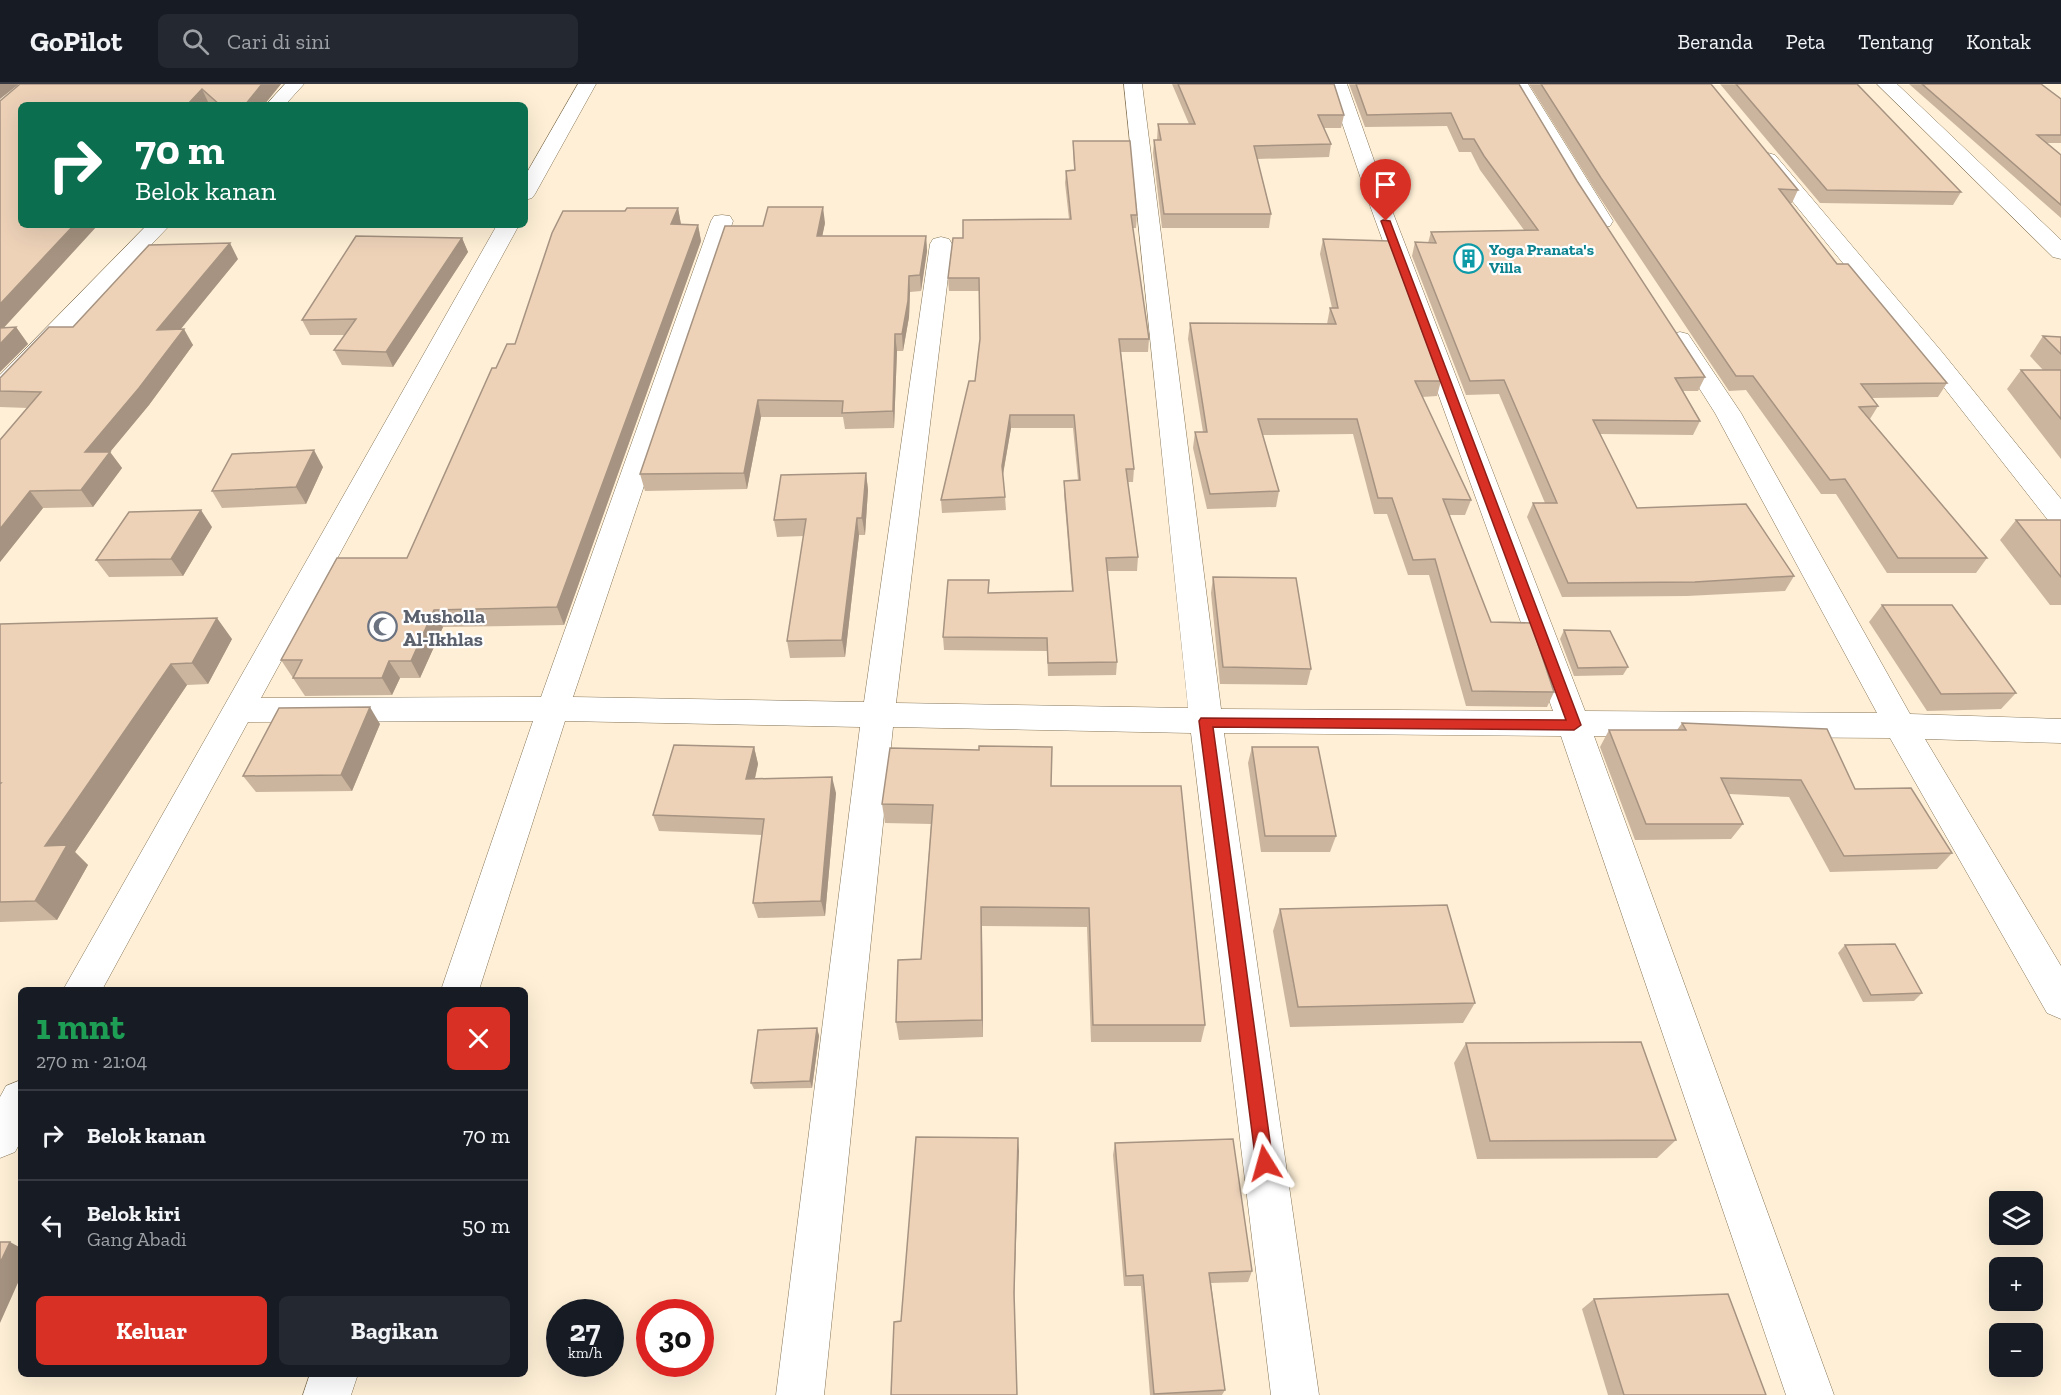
<!DOCTYPE html>
<html lang="id">
<meta charset="utf-8">
<style>
:root{--surface:#171b24;--page:#242831;--text:#f1f3f6;--muted:#9ea1a6;--line:#363941;--accent:#d93025}
body{margin:0;font-family:"Zilla Slab",serif;background:var(--page);color:var(--text);height:100vh;display:flex;flex-direction:column;font-size:22px;white-space:nowrap}
*{box-sizing:border-box;margin:0}
p{font-size:20px;color:var(--muted)}
.icon{flex:none;width:33px;height:33px;fill:none;stroke:currentColor;stroke-width:2;stroke-linecap:round;stroke-linejoin:round}
.map{position:relative;flex:1;overflow:hidden}
.side{position:absolute;left:18px;top:903px;width:510px;height:390px;display:flex;flex-direction:column;background:var(--surface);border-radius:9px;box-shadow:0 6px 24px #0002}
.side>*{flex:none}
.banner{position:absolute;left:18px;top:18px;width:510px;height:126px;border-radius:9px;box-shadow:0 6px 24px #0002;background:#0b6e4f;color:#fff;overflow:hidden}
.fabs{position:absolute;left:1989px;top:1107px;display:grid;gap:12px}
.fabs a{display:grid;place-items:center;width:54px;height:54px;border-radius:9px;background:var(--surface);box-shadow:0 6px 24px #0002;font-size:30px}
.speed{position:absolute;left:546px;top:1215px;display:flex;gap:12px;font-size:30px;font-weight:700;text-align:center}
.speed>*{display:grid;place-content:center;width:78px;height:78px;border-radius:50%;background:var(--surface);box-shadow:0 6px 24px #0002;line-height:1}
.speed small{font-size:15px;font-weight:400}
.speed .limit{border:9px solid #d22;background:#fff;color:#111}
.pin{position:absolute;display:grid;place-items:center;width:51px;height:51px;color:#fff;margin:-62px -26px;border-radius:50% 50% 50% 0;rotate:-45deg;box-shadow:0 0 6px #0007}
.pin .icon{rotate:45deg}
.me{position:absolute;width:66px;margin:-33px;rotate:352deg;stroke-linejoin:round;filter:drop-shadow(0 0 4px #0008)}
.turn{display:flex;align-items:center;gap:21px;height:126px;padding:0 18px;font-size:27px}
.turn .icon{width:78px;height:78px;stroke-width:2.5}
.turn b{display:block;font-size:42px;line-height:51px}
.round{display:grid;place-items:center;flex:none;width:63px;height:63px;border-radius:9px;background:var(--page)}
.headline{display:flex;align-items:center;justify-content:space-between;height:102px;padding:0 18px}
h1{font-size:36px;font-weight:800;line-height:45px;color:#1e9e55}
.button{display:flex;gap:12px;margin-top:auto;padding:12px 18px}
.button a{flex:1;height:69px;border-radius:9px;background:var(--accent);color:#fff;font-size:24px;font-weight:800;line-height:69px;text-align:center}
.button a+a{background:var(--page);color:var(--text)}
ul{padding:0;list-style:none}
li{display:flex;align-items:center;gap:18px;height:90px;padding:0 18px;border-top:2px solid var(--line)}
li div{flex:1}
li b{display:block;font-size:22px}
li em{font-style:normal}
header{display:flex;align-items:center;gap:36px;box-sizing:border-box;height:84px;padding:0 30px;background:var(--surface);border-bottom:2px solid var(--line)}
header strong{font-size:28px}
nav{display:flex;gap:33px;margin-inline-start:auto;font-size:21px}
.search{width:420px;height:54px;background:var(--page);display:flex;align-items:center;gap:15px;box-sizing:border-box;padding:0 21px;border-radius:9px;color:var(--muted);font-size:22px}
.map>svg:first-child{display:block}
.lines{fill:none;stroke-linecap:round;stroke-linejoin:round}
.minor-casing{stroke:#847457;stroke-width:1}
.minor{fill:#fff;fill-rule:evenodd}
.wall{fill:#ccb59e}
.shaded-wall{fill:#a69381}
.building{fill:#edd2b8;stroke:#a69381;stroke-width:1.5}
.route{fill:#d93025;stroke:#8d1f18;stroke-width:1.5}
.labels{text-anchor:middle;dominant-baseline:central;stroke-width:4.5;stroke-linejoin:round;paint-order:stroke}
.far-culture-label{font-size:16px;font-weight:bold;fill:#0d838f;stroke:#fefefe;text-anchor:start}
.worship-label{font-size:20px;font-weight:bold;fill:#5b616d;stroke:#fefefe;text-anchor:start}
</style>
<header>
<strong>GoPilot</strong>
<div class="search"><svg class="icon" aria-label="search" viewBox="0 0 24 24"><circle cx="10" cy="10" r="6"/><path d="M15 15l6 6"/></svg>Cari di sini</div>
<nav><a>Beranda</a><a>Peta</a><a>Tentang</a><a>Kontak</a></nav>
</header>
<div class="map">
<svg width="2061" height="1311" viewBox="0 0 2061 1311">
<rect width="100%" height="100%" fill="#feefd6"/>
<g class="lines">
<defs>
<path id="minor" d="M 285,0 L 304,0 L 285,21 L 266,21 Z
M 578,0 L 596,0 L 535,110 L 532,114 L 525,116 L 525,92 Z
M 1124,0 L 1142,0 L 1221,625 L 1553,627 L 1368,116 L 1329,0 L 1347,0 L 1388,116 L 1585,627 L 1877,629 L 1715,329 L 1668,255 L 1672,250 L 1680,248 L 1688,250 L 1741,329 L 1910,630 L 2061,635 L 2061,659 L 1925,655 L 2061,882 L 2061,935 L 2047,929 L 1890,654 L 1594,652 L 1834,1311 L 1786,1311 L 1561,652 L 1224,649 L 1319,1311 L 1271,1311 L 1191,649 L 893,643 L 824,1311 L 776,1311 L 860,643 L 565,637 L 479,906 L 441,906 L 533,637 L 248,638 L 102,906 L 63,906 L 497,141 L 519,141 L 261,614 L 541,613 L 711,137 L 714,132 L 722,131 L 730,132 L 733,137 L 573,613 L 864,618 L 930,160 L 933,155 L 941,153 L 949,155 L 952,160 L 896,619 L 1188,624 Z
M 1510,0 L 1528,0 L 1613,137 L 1610,142 L 1602,143 L 1594,142 Z
M 1877,0 L 1897,0 L 2061,156 L 2061,175 L 2053,173 Z
M 1768,69 L 1775,71 L 1942,268 L 2061,415 L 2061,443 L 2051,440 L 1924,278 L 1761,79 L 1758,75 L 1761,71 Z
M 147,141 L 170,141 L 9,310 L 0,313 L 0,291 Z
M 21,996 L 21,1057 L 15,1068 L 0,1074 L 0,1013 L 6,1002 Z
M 310,1290 L 358,1290 L 351,1311 L 303,1311 Z"/>
</defs>
<use href="#minor" class="minor-casing"/>
<use href="#minor" class="minor"/>
</g>
<path class="wall" d="M 281,0 L 264,21 L 211,21 L 209,20 L 208,21 L 21,21 L 4,243 L 16,243 L 28,260 L 0,288 L 0,17 Z
M 1172,0 L 1334,0 L 1344,31 L 1341,44 L 1324,44 L 1331,60 L 1329,73 L 1257,75 L 1271,130 L 1269,144 L 1162,144 L 1153,69 L 1154,56 L 1157,56 L 1158,40 L 1189,40 Z
M 1349,0 L 1519,0 L 1577,97 L 1705,293 L 1698,307 L 1683,307 L 1700,337 L 1693,351 L 1600,350 L 1637,424 L 1794,492 L 1785,507 L 1687,512 L 1562,513 L 1527,433 L 1533,419 L 1545,419 L 1499,310 L 1466,311 L 1412,172 L 1415,158 L 1428,159 L 1431,148 L 1524,146 L 1480,86 L 1471,68 L 1459,68 L 1447,42 L 1365,43 Z
M 1529,0 L 1711,0 L 1798,106 L 1792,119 L 1789,119 L 1837,180 L 1947,299 L 1938,313 L 1872,314 L 1878,322 L 1870,335 L 1987,474 L 1976,489 L 1887,489 L 1836,410 L 1821,410 L 1746,306 L 1729,307 L 1596,108 Z
M 1720,0 L 1857,0 L 1961,108 L 1953,121 L 1820,119 Z
M 1909,0 L 2041,0 L 2061,15 L 2061,59 L 2047,59 L 2061,71 L 2061,134 Z
M 1073,57 L 1137,131 L 1136,144 L 1132,144 L 1149,255 L 1148,268 L 1121,268 L 1134,385 L 1133,398 L 1128,398 L 1138,473 L 1137,487 L 1107,487 L 1117,578 L 1116,591 L 1048,592 L 1047,567 L 944,566 L 943,553 L 989,496 L 989,509 L 1072,507 L 1064,410 L 1064,397 L 1078,396 L 1073,344 L 1011,344 L 1003,391 L 1005,413 L 1006,426 L 942,429 L 941,416 L 975,297 L 980,255 L 979,207 L 949,207 L 948,194 L 963,154 L 1069,135 L 1065,99 L 1066,87 L 1074,87 Z
M 678,124 L 681,140 L 698,141 L 701,157 L 564,541 L 443,543 L 420,594 L 400,594 L 392,611 L 305,612 L 281,576 L 407,474 L 496,284 L 625,127 Z
M 825,139 L 822,152 L 926,152 L 927,167 L 921,207 L 910,208 L 909,233 L 903,267 L 897,267 L 894,344 L 845,345 L 843,333 L 761,333 L 747,405 L 645,407 L 640,390 Z
M 462,154 L 468,168 L 393,283 L 342,281 L 334,266 L 345,251 L 310,251 L 302,236 Z
M 1323,155 L 1441,297 L 1437,312 L 1422,313 L 1471,416 L 1465,431 L 1449,431 L 1491,538 L 1554,608 L 1547,623 L 1466,622 L 1429,491 L 1408,491 L 1387,430 L 1374,430 L 1353,350 L 1262,351 L 1279,407 L 1276,423 L 1207,425 L 1193,364 L 1195,348 L 1203,348 L 1188,255 L 1190,239 L 1327,240 L 1330,224 L 1332,224 L 1320,170 Z
M 238,175 L 180,245 L 193,261 L 149,321 L 110,368 L 122,384 L 93,423 L 43,424 L 0,478 L 28,324 L 0,323 L 0,294 L 73,243 Z
M 2043,252 L 2061,253 L 2061,375 L 2007,305 L 2021,286 L 2043,286 L 2030,272 Z
M 323,383 L 306,420 L 222,424 L 212,407 Z
M 866,389 L 868,406 L 865,451 L 859,451 L 845,573 L 790,574 L 787,557 L 804,452 L 777,453 L 774,436 Z
M 2016,436 L 2061,436 L 2061,521 L 2050,521 L 2000,456 Z
M 212,443 L 183,492 L 109,493 L 96,476 Z
M 1213,493 L 1311,585 L 1307,601 L 1220,600 L 1211,509 Z
M 1882,521 L 2016,609 L 2001,625 L 1927,627 L 1869,538 Z
M 0,540 L 232,555 L 208,600 L 187,601 L 75,768 L 88,781 L 57,836 L 0,838 Z
M 1564,546 L 1628,583 L 1623,591 L 1574,592 L 1560,555 Z
M 1682,639 L 1855,705 L 1952,769 L 1937,785 L 1830,788 L 1789,713 L 1729,710 L 1743,740 L 1731,755 L 1635,756 L 1600,663 L 1609,646 L 1677,646 Z
M 380,640 L 352,707 L 256,708 L 243,692 Z
M 754,663 L 758,680 L 755,695 L 836,709 L 825,832 L 758,834 L 753,819 L 762,751 L 659,747 L 653,731 Z
M 1252,663 L 1336,752 L 1330,768 L 1261,768 L 1248,679 Z
M 1051,702 L 1205,941 L 1201,958 L 1091,958 L 1087,843 L 982,842 L 983,953 L 899,956 L 896,938 L 921,875 L 931,740 L 885,739 L 882,720 Z
M 1280,825 L 1475,919 L 1463,939 L 1290,943 L 1273,847 Z
M 1845,861 L 1922,909 L 1914,917 L 1863,918 L 1838,869 Z
M 817,944 L 819,952 L 812,1004 L 754,1005 L 751,999 Z
M 1466,959 L 1676,1056 L 1657,1074 L 1477,1075 L 1454,979 Z
M 1115,1059 L 1252,1187 L 1248,1198 L 1211,1199 L 1225,1306 L 1222,1311 L 1150,1311 L 1141,1202 L 1124,1202 L 1113,1071 Z
M 1594,1215 L 1766,1311 L 1608,1311 L 1582,1225 Z"/>
<path class="shaded-wall" d="M 0,0 L 19,0 L 0,15 Z
M 262,0 L 281,0 L 264,21 L 245,21 Z
M 202,5 L 209,20 L 208,21 L 187,21 Z
M 823,123 L 825,139 L 819,168 L 817,152 Z
M 678,124 L 681,141 L 671,140 Z
M 74,141 L 98,141 L 0,248 L 0,220 Z
M 698,141 L 701,157 L 564,541 L 557,523 Z
M 926,152 L 927,167 L 921,207 L 920,191 Z
M 462,154 L 468,168 L 393,283 L 386,268 Z
M 230,159 L 238,175 L 167,262 L 157,246 Z
M 909,192 L 910,208 L 909,233 L 903,267 L 902,250 Z
M 16,243 L 28,260 L 0,288 L 0,260 Z
M 184,245 L 193,261 L 149,321 L 110,368 L 122,384 L 93,423 L 81,406 L 85,368 Z
M 895,250 L 897,267 L 894,344 L 893,327 Z
M 758,316 L 761,333 L 747,405 L 744,389 Z
M 1010,331 L 1011,344 L 1002,395 L 1002,382 Z
M 314,366 L 323,383 L 306,420 L 296,403 Z
M 866,389 L 868,406 L 865,451 L 862,434 Z
M 30,407 L 43,424 L 0,478 L 0,445 Z
M 201,426 L 212,443 L 183,492 L 171,475 Z
M 857,434 L 859,451 L 845,573 L 842,556 Z
M 434,526 L 443,543 L 420,594 L 411,577 Z
M 217,534 L 232,555 L 208,600 L 192,579 Z
M 389,577 L 400,594 L 392,611 L 382,594 Z
M 171,580 L 187,601 L 75,768 L 88,781 L 57,836 L 35,817 L 45,762 Z
M 370,623 L 380,640 L 352,707 L 341,691 Z
M 754,663 L 758,680 L 751,711 L 746,695 Z
M 832,693 L 836,709 L 825,832 L 821,817 Z
M 981,823 L 982,842 L 983,953 L 982,936 Z
M 817,944 L 819,952 L 812,1004 L 810,997 Z
M 1018,1054 L 1019,1067 L 1014,1219 L 1014,1209 Z
M 10,1158 L 21,1164 L 21,1192 L 0,1239 L 0,1179 Z"/>
<path class="building" d="M 20,0 L 262,0 L 245,21 L 220,21 L 202,5 L 187,21 L 21,21 L 21,141 L 74,141 L 0,220 L 0,17 Z
M 1178,0 L 1334,0 L 1344,31 L 1318,31 L 1331,60 L 1254,62 L 1271,130 L 1164,130 L 1154,56 L 1161,56 L 1158,40 L 1195,40 Z
M 1356,0 L 1519,0 L 1577,97 L 1705,293 L 1675,294 L 1700,337 L 1593,336 L 1637,424 L 1746,420 L 1794,492 L 1695,498 L 1568,499 L 1533,419 L 1557,419 L 1504,296 L 1470,297 L 1415,158 L 1436,159 L 1431,148 L 1538,146 L 1484,72 L 1474,55 L 1463,55 L 1451,29 L 1367,31 Z
M 1541,0 L 1711,0 L 1798,106 L 1779,105 L 1837,180 L 1848,180 L 1947,299 L 1861,300 L 1878,322 L 1859,323 L 1987,474 L 1898,474 L 1845,395 L 1830,396 L 1753,292 L 1736,292 L 1601,94 Z
M 1736,0 L 1857,0 L 1961,108 L 1827,106 Z
M 1922,0 L 2041,0 L 2061,15 L 2061,51 L 2037,51 L 2061,71 L 2061,121 Z
M 1073,57 L 1130,57 L 1137,131 L 1131,131 L 1149,255 L 1119,255 L 1134,385 L 1126,385 L 1138,473 L 1106,474 L 1117,578 L 1048,579 L 1047,554 L 943,553 L 948,496 L 989,496 L 988,509 L 1073,507 L 1064,397 L 1080,396 L 1074,331 L 1010,331 L 1002,382 L 1005,413 L 941,416 L 969,297 L 975,297 L 980,255 L 979,194 L 948,194 L 953,154 L 963,154 L 963,136 L 1071,135 L 1066,87 L 1075,86 Z
M 768,123 L 823,123 L 817,152 L 926,152 L 920,191 L 909,192 L 908,217 L 902,250 L 895,250 L 893,327 L 842,329 L 843,317 L 758,316 L 744,389 L 640,390 L 725,142 L 763,142 Z
M 627,124 L 678,124 L 671,140 L 698,141 L 557,523 L 434,526 L 411,577 L 389,577 L 382,594 L 293,594 L 302,576 L 281,576 L 337,474 L 407,474 L 492,284 L 496,284 L 507,260 L 515,260 L 552,149 L 563,127 L 625,127 Z
M 356,152 L 462,154 L 386,268 L 334,266 L 356,235 L 302,236 Z
M 1323,155 L 1389,157 L 1441,297 L 1415,297 L 1471,416 L 1443,415 L 1491,538 L 1531,539 L 1554,608 L 1472,607 L 1435,475 L 1413,476 L 1392,414 L 1378,414 L 1357,335 L 1258,335 L 1279,407 L 1210,410 L 1195,348 L 1207,348 L 1190,239 L 1336,240 L 1330,224 L 1338,224 Z
M 230,159 L 157,246 L 184,245 L 139,304 L 85,368 L 110,368 L 81,406 L 30,407 L 0,445 L 0,356 L 41,308 L 0,307 L 0,294 L 49,243 L 73,243 L 149,161 Z
M 16,243 L 0,260 L 0,244 Z
M 2043,252 L 2061,253 L 2061,270 Z
M 2021,286 L 2061,286 L 2061,335 Z
M 314,366 L 296,403 L 212,407 L 232,370 Z
M 866,389 L 862,434 L 857,434 L 842,556 L 787,557 L 806,435 L 774,436 L 781,391 Z
M 201,426 L 171,475 L 96,476 L 129,428 Z
M 2016,436 L 2061,436 L 2061,493 Z
M 1213,493 L 1296,494 L 1311,585 L 1223,583 Z
M 1882,521 L 1952,521 L 2016,609 L 1941,610 Z
M 217,534 L 192,579 L 171,580 L 45,762 L 67,761 L 35,817 L 0,818 L 0,700 L 1,699 L 0,699 L 0,540 Z
M 1564,546 L 1610,547 L 1628,583 L 1578,584 Z
M 370,623 L 341,691 L 243,692 L 279,624 Z
M 1682,639 L 1827,645 L 1855,705 L 1911,704 L 1952,769 L 1844,772 L 1801,696 L 1721,694 L 1743,740 L 1646,740 L 1609,646 L 1686,646 Z
M 674,661 L 754,663 L 746,695 L 832,693 L 821,817 L 753,819 L 764,735 L 653,731 Z
M 979,662 L 1052,663 L 1051,702 L 1181,702 L 1205,941 L 1093,941 L 1089,824 L 981,823 L 982,936 L 896,938 L 898,876 L 921,875 L 933,721 L 882,720 L 890,664 L 979,666 Z
M 1252,663 L 1318,663 L 1336,752 L 1265,752 Z
M 1447,821 L 1475,919 L 1298,923 L 1280,825 Z
M 1895,860 L 1922,909 L 1871,911 L 1845,861 Z
M 817,944 L 810,997 L 751,999 L 758,946 Z
M 1641,958 L 1676,1056 L 1490,1057 L 1466,959 Z
M 916,1053 L 1018,1054 L 1014,1209 L 1017,1311 L 891,1311 L 894,1238 L 901,1237 Z
M 1233,1055 L 1252,1187 L 1209,1189 L 1225,1306 L 1154,1310 L 1143,1191 L 1126,1192 L 1115,1059 Z
M 0,1158 L 10,1158 L 0,1179 Z
M 1728,1210 L 1766,1311 L 1624,1311 L 1594,1215 Z"/>
<path class="route" d="M 1383,136 L 1390,137 L 1581,641 L 1574,646 L 1213,643 L 1273,1079 L 1271,1085 L 1265,1087 L 1258,1085 L 1256,1079 L 1199,637 L 1201,634 L 1566,636 L 1381,137 Z"/>
<defs>
<symbol id="building-ring" viewBox="-11 -11 22 22"><circle r="9.5" fill="#fefefe" stroke="#0f9aa8" stroke-width="1.5"/><path d="M-4-6H4V6H1V3H-1V6H-4ZM-2.5-4.3h1.7v1.8h-1.7ZM.8-4.3h1.7v1.8H.8ZM-2.5-1h1.7V.8h-1.7ZM.8-1h1.7V.8H.8Z" fill="#0f9aa8"/></symbol>
<symbol id="mosque-ring" viewBox="-11 -11 22 22"><circle r="9.5" fill="#fefefe" stroke="#6b7280" stroke-width="1.5"/><path d="M3.5-4.9A6 6 0 1 0 3.5 4.9A5 5 0 1 1 3.5-4.9Z" fill="#6b7280"/></symbol>
</defs>
<g fill-rule="evenodd">
<use href="#building-ring" x="1452" y="158" width="33" height="33"/>
<use href="#mosque-ring" x="366" y="526" width="33" height="33"/>
</g>
<g class="labels">
<g class="far-culture-label">
<text x="1489" y="165">Yoga Pranata's<tspan x="1489" dy="18">Villa</tspan></text>
</g>
<g class="worship-label">
<text x="403" y="532">Musholla<tspan x="403" dy="23">Al-Ikhlas</tspan></text>
</g>
</g>
</svg>
<div class="fabs">
<a><svg class="icon" aria-label="layers" viewBox="0 0 24 24"><path d="M12 4l9 5-9 5-9-5zM3 14l9 5 9-5"/></svg></a>
<a>+</a>
<a>−</a>
</div>
<div class="speed"><div>27<small>km/h</small></div><div class="limit">30</div></div>
<div class="pin" style="left:1386px;top:137px;background:#d93025"><svg class="icon" aria-label="arrive" viewBox="0 0 24 24"><path d="M6 21V4h12l-3 4 3 4H6"/></svg></div>
<svg class="me" style="left:1265px;top:1079px" viewBox="-20 -20 40 40"><path d="M0-17L14 15 0 8-14 15z" fill="#d93025" stroke="#fff" stroke-width="4"/></svg>
<div class="banner">
<div class="turn"><svg class="icon" aria-label="right" viewBox="0 0 24 24"><path d="M7 20v-9h11M14 6l5 5-5 5"/></svg><div><b>70 m</b>Belok kanan</div></div>
</div>
<section class="side">
<div class="headline"><div><h1>1 mnt</h1><p>270 m · 21:04</p></div><a class="round" style="background:#d93025;color:#fff"><svg class="icon" aria-label="close" viewBox="0 0 24 24"><path d="M6 6l12 12M18 6L6 18"/></svg></a></div>
<ul>
<li><svg class="icon" aria-label="right" viewBox="0 0 24 24"><path d="M7 20v-9h11M14 6l5 5-5 5"/></svg><div><b>Belok kanan</b></div><em>70 m</em></li>
<li><svg class="icon" aria-label="left" viewBox="0 0 24 24"><path d="M17 20v-9H6M10 6l-5 5 5 5"/></svg><div><b>Belok kiri</b><p>Gang Abadi</p></div><em>50 m</em></li>
</ul>
<div class="button"><a>Keluar</a><a>Bagikan</a></div>
</section>
</div>
